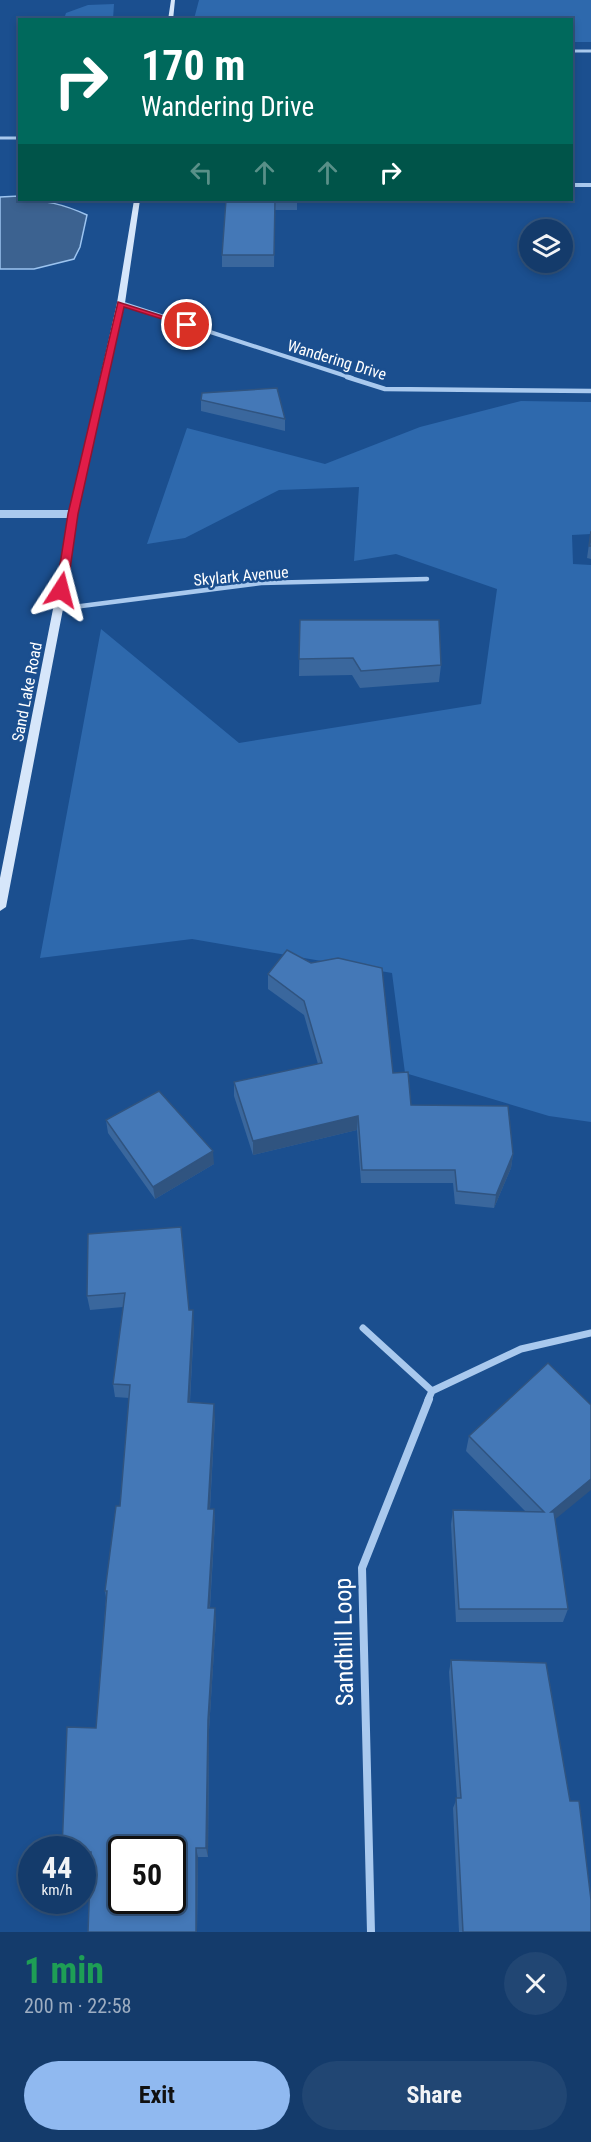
<!DOCTYPE html>
<meta charset="utf-8">
<style>
:root{--surface:#143b6b;--page:#214673;--text:#f1f3f6;--muted:#9dadc1;--line:#33557e;--accent:#90b9f0}
body{margin:0;font-family:"Roboto Condensed",sans-serif;background:var(--page);color:var(--text);height:100vh;display:flex;flex-direction:column;font-size:22px;white-space:nowrap}
*{box-sizing:border-box;margin:0}
p{font-size:20px;color:var(--muted)}
.icon{flex:none;width:33px;height:33px;fill:none;stroke:currentColor;stroke-width:2;stroke-linecap:round;stroke-linejoin:round}
.map{position:relative;height:1932px;overflow:hidden}
.sheet{display:flex;flex-direction:column;background:var(--surface);flex:1}
.sheet>*{flex:none}
.guide{position:absolute;left:18px;top:18px;width:555px;height:183px;border-radius:0px;box-shadow:0 3px 9px #0003,0 0 0 2px var(--line);background:#00695c;color:#fff;overflow:hidden}
.buttons{position:absolute;left:519px;top:219px;display:grid;gap:12px}
.buttons a{display:grid;place-items:center;width:54px;height:54px;border-radius:50%;background:var(--surface);box-shadow:0 3px 9px #0003,0 0 0 2px var(--line);font-size:30px}
.speed{position:absolute;left:18px;top:1836px;display:flex;gap:12px;font-size:30px;font-weight:700;text-align:center}
.speed>*{display:grid;place-content:center;width:78px;height:78px;border-radius:50%;background:var(--surface);box-shadow:0 3px 9px #0003,0 0 0 2px var(--line);line-height:1}
.speed small{font-size:15px;font-weight:400}
.speed .limit{border:3px solid #111;border-radius:9px;background:#fff;color:#111}
.pin{position:absolute;display:grid;place-items:center;width:51px;height:51px;color:#fff;margin:-26px;border:3px solid #fff;border-radius:50%;box-shadow:0 2px 6px #0007}
.me{position:absolute;width:66px;margin:-33px;rotate:9deg;stroke-linejoin:round;filter:drop-shadow(0 0 4px #0008)}
.turn{display:flex;align-items:center;gap:21px;height:126px;padding:0 24px;font-size:27px}
.turn .icon{width:78px;height:78px;stroke-width:2.5}
.turn b{display:block;font-size:42px;line-height:51px}
.lanes{display:flex;align-items:center;height:57px;padding:0 24px;background:#0003;justify-content:center;gap:30px;direction:ltr}
.lanes .off{opacity:.35}
.round{display:grid;place-items:center;flex:none;width:63px;height:63px;border-radius:32px;background:var(--page)}
.head{display:flex;align-items:center;justify-content:space-between;height:102px;padding:0 24px}
h1{font-size:36px;font-weight:700;line-height:45px;color:#1e9e55}
.button{display:flex;gap:12px;margin-top:auto;padding:12px 24px}
.button a{flex:1;height:69px;border-radius:36px;background:var(--accent);color:#111;font-size:24px;font-weight:700;line-height:69px;text-align:center}
.button a+a{background:var(--page);color:var(--text)}
.map>svg:first-child{display:block}
.green{fill:#2e69ad}
.water{fill:#3c6290;stroke:#9cc4f0;stroke-width:1.5}
.lines{fill:none;stroke-linecap:round;stroke-linejoin:round}
.minor-far4{stroke:#a9c9ee;stroke-width:3}
.minor-far3{stroke:#a9c9ee;stroke-width:4}
.minor-far2{stroke:#a9c9ee;stroke-width:4.5}
.minor-far1{stroke:#a9c9ee;stroke-width:7}
.minor{stroke:#a9c9ee;stroke-width:8}
.tertiary{stroke:#a9c9ee;stroke-width:8}
.secondary{fill:#d6e6fa;fill-rule:evenodd}
.wall{fill:#3a679d}
.shaded-wall{fill:#305480}
.building{fill:#4478b7;stroke:#305480;stroke-width:1.5;fill-rule:evenodd}
.route{fill:#e11d48;stroke:#92132f;stroke-width:1.5}
.labels{text-anchor:middle;dominant-baseline:central;stroke-width:5;stroke-linejoin:round;paint-order:stroke}
.far-street-label{font-size:16px;fill:#fff;stroke:#1b4f8f}
.near-street-label{font-size:24px;fill:#fff;stroke:#1b4f8f}
</style>
<div class="map">
<svg width="591" height="1932" viewBox="0 0 591 1932">
<rect width="100%" height="100%" fill="#1b4f8f"/>
<path class="green" d="M 199,0 L 591,0 L 591,42 L 572,42 L 572,20 L 194,19 Z
M 114,4 L 113,19 L 64,19 L 66,13 L 88,5 Z
M 521,401 L 591,402 L 591,534 L 572,535 L 573,564 L 591,565 L 591,1122 L 549,1116 L 405,1073 L 392,973 L 192,939 L 40,958 L 101,629 L 239,743 L 481,704 L 497,589 L 396,554 L 354,561 L 359,487 L 279,490 L 185,538 L 147,544 L 187,428 L 325,464 L 420,427 Z"/>
<path class="water" d="M 19,196 L 20,200 C 45,200 63,204 87,215 L 80,247 L 74,259 L 34,269 L 0,269 L 0,197 Z"/>
<g class="lines">
<path class="minor-far4" d="M 572,51 L 591,51
M 0,138 L 20,138"/>
<path class="minor-far3" d="M 572,185 L 591,185
M 121,303 L 352,378"/>
<path class="minor-far2" d="M 347,377 L 385,389 L 591,391
M 58,609 L 261,583 L 427,579"/>
<path class="minor-far1" d="M 363,1328 L 432,1391
M 428,1400 L 432,1391 L 521,1349 L 591,1333"/>
<path class="minor" d="M 371,1932 L 362,1568 L 429,1399"/>
<path class="tertiary" d="M 0,514 L 73,514"/>
<path class="secondary" d="M 171,0 L 175,0 L 173,20 L 168,20 Z
M 134,200 L 140,200 L 125,303 L 77,514 L 63,609 L 6,907 L 0,911 L 0,878 L 53,609 L 69,514 L 117,303 Z"/>
</g>
<path class="wall" d="M 226,200 L 297,200 L 297,210 L 275,210 L 274,267 L 222,267 L 222,255 Z
M 201,400 L 285,419 L 285,431 L 201,411 Z
M 591,530 L 591,559 L 587,558 Z
M 300,620 L 441,665 L 439,682 L 360,688 L 352,675 L 299,676 Z
M 287,950 L 393,1073 L 411,1105 L 513,1154 L 511,1168 L 494,1208 L 455,1204 L 453,1183 L 361,1183 L 357,1130 L 253,1155 L 234,1096 L 234,1082 L 318,1064 L 304,1015 L 268,989 L 268,974 Z
M 106,1120 L 214,1164 L 155,1199 L 108,1133 Z
M 181,1227 L 189,1310 L 194,1324 L 190,1402 L 215,1417 L 210,1509 L 214,1509 L 215,1522 L 210,1608 L 216,1619 L 209,1730 L 208,1857 L 198,1857 L 197,1932 L 88,1932 L 91,1861 L 82,1861 L 82,1850 L 96,1728 L 106,1598 L 105,1591 L 120,1506 L 129,1398 L 115,1397 L 113,1384 L 123,1307 L 90,1310 L 87,1296 Z
M 469,1436 L 555,1519 L 568,1609 L 563,1622 L 456,1622 L 451,1524 L 453,1510 L 526,1512 L 466,1451 Z
M 451,1660 L 591,1932 L 459,1932 L 453,1808 L 457,1798 L 449,1672 Z"/>
<path class="shaded-wall" d="M 358,1116 L 357,1130 L 253,1155 L 253,1141 Z
M 213,1151 L 214,1164 L 155,1199 L 153,1187 Z
M 513,1154 L 511,1168 L 494,1208 L 496,1195 Z
M 193,1310 L 194,1324 L 189,1415 L 188,1402 Z
M 214,1404 L 215,1417 L 209,1522 L 208,1509 Z
M 591,1479 L 591,1490 L 547,1526 L 551,1512 Z
M 214,1509 L 215,1522 L 209,1619 L 208,1608 Z
M 215,1608 L 216,1619 L 209,1730 L 208,1857 L 206,1848 L 208,1720 Z
M 196,1848 L 198,1857 L 197,1932 L 196,1932 Z"/>
<path class="building" d="M 226,200 L 275,200 L 274,255 L 222,255 Z
M 277,388 L 285,419 L 201,400 L 202,393 Z
M 591,531 L 591,546 L 589,546 Z
M 300,620 L 439,620 L 441,665 L 361,671 L 353,658 L 299,659 Z
M 287,950 L 311,963 L 338,958 L 382,968 L 393,1073 L 408,1072 L 411,1105 L 508,1106 L 513,1154 L 496,1195 L 457,1191 L 455,1170 L 362,1170 L 358,1116 L 253,1141 L 234,1082 L 322,1063 L 304,1001 L 268,974 Z
M 159,1091 L 213,1151 L 153,1187 L 106,1120 Z
M 181,1227 L 189,1310 L 193,1310 L 188,1402 L 214,1404 L 208,1509 L 214,1509 L 208,1608 L 215,1608 L 208,1720 L 206,1848 L 196,1848 L 196,1932 L 88,1932 L 91,1852 L 82,1852 L 82,1850 L 62,1850 L 67,1727 L 96,1728 L 107,1591 L 105,1591 L 116,1506 L 120,1506 L 130,1385 L 113,1384 L 125,1293 L 87,1296 L 88,1234 ZM 122,1850 L 172,1850 L 172,1900 L 122,1900 Z
M 548,1363 L 591,1405 L 591,1479 L 551,1512 L 554,1512 L 568,1609 L 459,1609 L 453,1510 L 544,1512 L 469,1436 Z
M 451,1660 L 546,1663 L 570,1801 L 579,1801 L 591,1900 L 591,1932 L 463,1932 L 456,1798 L 461,1798 Z"/>
<path class="route" d="M 118,302 L 191,325 L 184,326 L 124,307 L 78,514 L 67,590 L 61,593 L 56,590 L 68,514 Z"/>
<g class="labels">
<g class="far-street-label">
<text transform="translate(337 360) rotate(17)">Wandering Drive</text>
<text transform="translate(241 576) rotate(-5)">Skylark Avenue</text>
<text transform="translate(27 692) rotate(-79)">Sand Lake Road</text>
</g>
<g class="near-street-label">
<text transform="translate(344 1642) rotate(-91)">Sandhill Loop</text>
</g>
</g>
</svg>
<div class="buttons">
<a><svg class="icon" aria-label="layers" viewBox="0 0 24 24"><path d="M12 4l9 5-9 5-9-5zM3 14l9 5 9-5"/></svg></a>
</div>
<div class="speed"><div>44<small>km/h</small></div><div class="limit">50</div></div>
<div class="pin" style="left:187px;top:325px;background:#d93025"><svg class="icon" aria-label="arrive" viewBox="0 0 24 24"><path d="M6 21V4h12l-3 4 3 4H6"/></svg></div>
<svg class="me" style="left:61px;top:590px" viewBox="-20 -20 40 40"><path d="M0-17L14 15 0 8-14 15z" fill="#e11d48" stroke="#fff" stroke-width="4"/></svg>
<div class="guide">
<div class="turn"><svg class="icon" aria-label="right" viewBox="0 0 24 24"><path d="M7 20v-9h11M14 6l5 5-5 5"/></svg><div><b>170 m</b>Wandering Drive</div></div>
<div class="lanes"><svg class="icon off" aria-label="left" viewBox="0 0 24 24"><path d="M17 20v-9H6M10 6l-5 5 5 5"/></svg><svg class="icon off" aria-label="ahead" viewBox="0 0 24 24"><path d="M12 20V5M6 11l6-6 6 6"/></svg><svg class="icon off" aria-label="ahead" viewBox="0 0 24 24"><path d="M12 20V5M6 11l6-6 6 6"/></svg><svg class="icon" aria-label="right" viewBox="0 0 24 24"><path d="M7 20v-9h11M14 6l5 5-5 5"/></svg></div>
</div>
</div>
<section class="sheet">
<div class="head"><div><h1>1 min</h1><p>200 m · 22:58</p></div><a class="round"><svg class="icon" aria-label="close" viewBox="0 0 24 24"><path d="M6 6l12 12M18 6L6 18"/></svg></a></div>
<div class="button"><a>Exit</a><a>Share</a></div>
</section>
